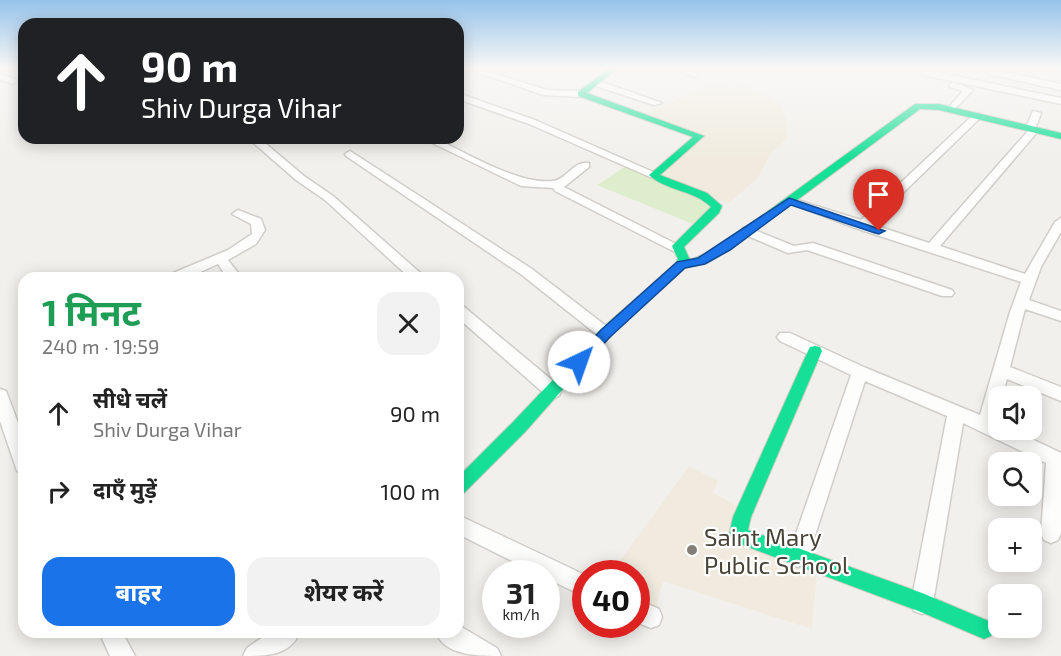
<!DOCTYPE html>
<html lang="hi">
<meta charset="utf-8">
<style>
:root{--surface:#fff;--page:#f2f2f2;--text:#222;--muted:#767676;--accent:#1a73e8}
body{margin:0;font-family:"Exo 2","Noto Sans Devanagari",sans-serif;background:var(--page);color:var(--text);height:100vh;display:flex;flex-direction:column;font-size:22px;white-space:nowrap}
*{box-sizing:border-box;margin:0}
p{font-size:20px;color:var(--muted)}
.icon{flex:none;width:33px;height:33px;fill:none;stroke:currentColor;stroke-width:2;stroke-linecap:round;stroke-linejoin:round}
.map{position:relative;flex:1;overflow:hidden}
.details{position:absolute;left:18px;top:272px;width:446px;height:366px;display:flex;flex-direction:column;background:var(--surface);border-radius:18px;box-shadow:0 3px 15px #0003}
.details>*{flex:none}
.guide{position:absolute;left:18px;top:18px;width:446px;height:126px;border-radius:18px;box-shadow:0 3px 15px #0003;background:#202124;color:#fff;overflow:hidden}
.controls{position:absolute;left:988px;top:386px;display:grid;gap:12px}
.controls a{display:grid;place-items:center;width:54px;height:54px;border-radius:12px;background:var(--surface);box-shadow:0 3px 15px #0003;font-size:30px}
.speed{position:absolute;left:482px;top:560px;display:flex;gap:12px;font-size:30px;font-weight:700;text-align:center}
.speed>*{display:grid;place-content:center;width:78px;height:78px;border-radius:50%;background:var(--surface);box-shadow:0 3px 15px #0003;line-height:1}
.speed small{font-size:15px;font-weight:400}
.speed .limit{border:9px solid #d22;background:#fff;color:#111}
.pin{position:absolute;display:grid;place-items:center;width:51px;height:51px;color:#fff;margin:-62px -26px;border-radius:50% 50% 50% 0;rotate:-45deg;box-shadow:0 0 6px #0007}
.pin .icon{rotate:45deg}
.me{position:absolute;width:66px;margin:-33px;rotate:42deg;stroke-linejoin:round;filter:drop-shadow(0 0 4px #0008)}
.turn{display:flex;align-items:center;gap:21px;height:126px;padding:0 24px;font-size:27px}
.turn .icon{width:78px;height:78px;stroke-width:2.5}
.turn b{display:block;font-size:42px;line-height:51px}
.round{display:grid;place-items:center;flex:none;width:63px;height:63px;border-radius:18px;background:var(--page)}
.headline{display:flex;align-items:center;justify-content:space-between;height:102px;padding:0 24px}
h1{font-size:36px;font-weight:700;line-height:45px;color:#1e9e55}
.action{display:flex;gap:12px;margin-top:auto;padding:12px 24px}
.action a{flex:1;height:69px;border-radius:18px;background:var(--accent);color:#fff;font-size:24px;font-weight:700;line-height:69px;text-align:center}
.action a+a{background:var(--page);color:var(--text)}
ul{padding:0;list-style:none}
li{display:flex;align-items:center;gap:18px;height:78px;padding:0 24px}
li div{flex:1}
li b{display:block;font-size:22px}
li em{font-style:normal}
.map>svg:first-child{display:block}
.education{fill:#f0ebde}
.green{fill:#deedcb}
.lines{fill:none;stroke-linecap:round;stroke-linejoin:round}
.street-casing{stroke:#d0cec9;stroke-width:3}
.fast-casing{stroke:#d2cdc2;stroke-width:2}
.street{fill:#fdfdfc;fill-rule:evenodd}
.fast{fill:#16e098;fill-rule:evenodd}
.route{fill:#1a73e8;stroke:#114b97;stroke-width:1.5}
.poi-dot{fill:#847f76;stroke:#fff;stroke-width:2}
.labels{text-anchor:middle;dominant-baseline:central;stroke-width:4.5;stroke-linejoin:round;paint-order:stroke}
.near-poi-label{font-size:24px;fill:#484237;stroke:#fff;text-anchor:start}
</style>
<div class="map">
<svg width="1061" height="656" viewBox="0 0 1061 656">
<rect width="100%" height="100%" fill="#f2f0ec"/>
<path class="education" d="M 715,83 L 730,89 L 743,86 L 779,103 L 785,116 L 788,138 L 771,153 L 757,179 L 728,204 L 663,177 L 659,172 L 703,135 L 643,115 Z
M 689,466 L 718,481 L 713,493 L 736,505 L 727,539 L 817,573 L 812,629 L 663,581 L 655,612 L 636,601 L 636,573 L 608,573 L 614,559 L 620,561 Z"/>
<path class="green" d="M 626,166 L 709,201 L 710,210 L 693,224 L 597,185 Z"/>
<g class="lines">
<defs>
<path id="street" d="M 466,68 L 477,68 L 547,90 L 581,91 L 585,94 L 581,97 L 543,95 Z
M 674,68 L 685,68 L 699,74 L 695,77 Z
M 991,69 L 1061,84 L 1061,90 L 988,74 L 988,70 Z
M 926,70 L 1061,98 L 1061,104 L 923,75 L 922,73 Z
M 0,74 L 16,79 L 17,81 L 13,84 L 0,80 Z
M 593,81 L 599,81 L 662,103 L 654,105 L 593,85 Z
M 953,82 L 973,90 L 951,113 L 946,110 L 963,91 L 950,87 L 949,85 Z
M 458,93 L 535,120 L 660,175 L 654,178 L 650,177 L 529,124 L 458,99 Z
M 1033,111 L 1041,113 L 1036,127 L 1039,130 L 940,246 L 1025,274 L 1055,222 L 1061,218 L 1061,232 L 1041,267 L 1029,300 L 1061,311 L 1061,321 L 1025,309 L 1010,367 L 1061,387 L 1061,401 L 1007,379 L 1002,396 L 999,396 L 996,422 L 999,423 L 999,429 L 1011,429 L 1061,453 L 1061,533 L 1058,540 L 1051,543 L 1044,540 L 1041,533 L 1046,463 L 963,423 L 933,603 L 930,611 L 922,614 L 914,611 L 911,603 L 947,416 L 865,381 L 808,557 L 805,564 L 798,567 L 791,564 L 788,557 L 851,375 L 780,341 L 777,337 L 780,333 L 790,333 L 866,368 L 980,415 L 1010,312 L 1021,282 L 858,229 L 784,201 L 790,197 L 794,199 L 861,220 L 974,114 L 980,114 L 980,118 L 871,224 L 929,243 L 1028,131 L 1025,129 Z
M 248,138 L 259,138 L 304,176 L 333,196 L 426,278 L 410,278 L 325,200 L 296,180 Z
M 422,138 L 435,138 C 466,153 519,185 553,181 C 566,180 574,160 589,163 L 589,167 L 564,187 L 684,248 L 683,251 L 673,251 L 555,191 L 553,188 L 521,186 Z
M 350,151 L 532,269 L 610,329 L 613,333 L 610,337 L 600,337 L 522,275 L 346,156 L 345,154 Z
M 238,210 L 261,219 L 265,230 L 256,244 L 228,260 L 242,278 L 227,278 L 218,264 L 187,278 L 172,278 L 173,273 L 228,250 L 252,234 L 251,224 L 232,214 Z
M 747,227 L 794,246 L 813,243 L 952,290 L 954,293 L 952,296 L 942,296 L 807,250 L 788,253 L 743,234 L 741,231 L 743,228 Z
M 458,305 L 463,306 L 559,386 L 561,391 L 559,396 L 553,398 L 547,396 L 458,318 Z
M 0,389 L 6,391 L 8,396 L 24,439 L 24,473 L 17,471 L 15,465 L 0,421 Z
M 458,515 L 585,575 L 585,597 L 546,578 L 546,573 L 536,573 L 458,534 Z
M 636,599 L 659,609 L 662,617 L 659,625 L 651,628 L 636,622 Z
M 458,625 L 497,648 L 501,656 C 479,656 444,656 436,632 L 458,632 Z
M 99,632 L 122,632 L 135,656 L 110,656 Z
M 270,632 L 300,632 C 290,656 266,656 243,656 L 247,648 Z"/>
<path id="fast" d="M 610,68 L 618,68 L 587,93 L 704,136 L 660,175 L 707,193 L 722,206 L 719,213 L 684,247 L 690,260 L 712,251 L 734,236 L 915,104 L 939,104 L 1061,133 L 1061,139 L 939,110 L 920,109 L 731,249 L 709,262 L 685,268 L 610,336 L 525,432 L 464,493 L 458,496 L 458,477 L 513,422 L 600,330 L 676,263 L 678,259 L 672,246 L 711,207 C 694,190 666,191 649,175 L 693,137 L 578,96 L 578,92 Z
M 815,346 L 820,347 L 822,351 L 751,517 L 748,530 L 922,593 L 991,622 L 994,629 L 991,636 L 984,639 L 921,612 L 732,541 L 729,535 L 733,517 L 808,351 L 810,347 Z"/>
</defs>
<use href="#street" class="street-casing"/>
<use href="#fast" class="fast-casing"/>
<use href="#street" class="street"/>
<use href="#fast" class="fast"/>
</g>
<linearGradient id="sky" x2="0" y2="1"><stop stop-color="#96c3eb"/><stop offset="0.43" stop-color="#f9f8f6"/><stop offset="1" stop-color="#f9f8f6" stop-opacity="0"/></linearGradient>
<rect width="1061" height="159" fill="url(#sky)"/>
<path class="route" d="M 789,198 L 885,231 L 879,234 L 875,233 L 791,205 L 730,250 L 705,264 L 685,268 L 610,337 L 584,366 L 574,366 L 572,362 L 574,358 L 601,330 L 677,262 L 698,258 Z"/>
<circle class="poi-dot" cx="692" cy="550" r="6"/>
<g class="labels">
<g class="near-poi-label">
<text x="704" y="536">Saint Mary<tspan x="704" dy="28">Public School</tspan></text>
</g>
</g>
</svg>
<div class="controls">
<a><svg class="icon" aria-label="sound" viewBox="0 0 24 24"><path d="M4 9h4l5-4v14l-5-4H4zM17 9q2 3 0 6"/></svg></a>
<a><svg class="icon" aria-label="search" viewBox="0 0 24 24"><circle cx="10" cy="10" r="6"/><path d="M15 15l6 6"/></svg></a>
<a>+</a>
<a>−</a>
</div>
<div class="speed"><div>31<small>km/h</small></div><div class="limit">40</div></div>
<div class="pin" style="left:879px;top:231px;background:#d93025"><svg class="icon" aria-label="arrive" viewBox="0 0 24 24"><path d="M6 21V4h12l-3 4 3 4H6"/></svg></div>
<svg class="me" style="left:579px;top:362px" viewBox="-20 -20 40 40"><circle r="19" fill="#fff"/><path d="M0-13L10 11 0 6-10 11z" fill="#1a73e8"/></svg>
<div class="guide">
<div class="turn"><svg class="icon" aria-label="ahead" viewBox="0 0 24 24"><path d="M12 20V5M6 11l6-6 6 6"/></svg><div><b>90 m</b>Shiv Durga Vihar</div></div>
</div>
<section class="details">
<div class="headline"><div><h1>1 मिनट</h1><p>240 m · 19:59</p></div><a class="round"><svg class="icon" aria-label="close" viewBox="0 0 24 24"><path d="M6 6l12 12M18 6L6 18"/></svg></a></div>
<ul>
<li><svg class="icon" aria-label="ahead" viewBox="0 0 24 24"><path d="M12 20V5M6 11l6-6 6 6"/></svg><div><b>सीधे चलें</b><p>Shiv Durga Vihar</p></div><em>90 m</em></li>
<li><svg class="icon" aria-label="right" viewBox="0 0 24 24"><path d="M7 20v-9h11M14 6l5 5-5 5"/></svg><div><b>दाएँ मुड़ें</b></div><em>100 m</em></li>
</ul>
<div class="action"><a>बाहर</a><a>शेयर करें</a></div>
</section>
</div>
